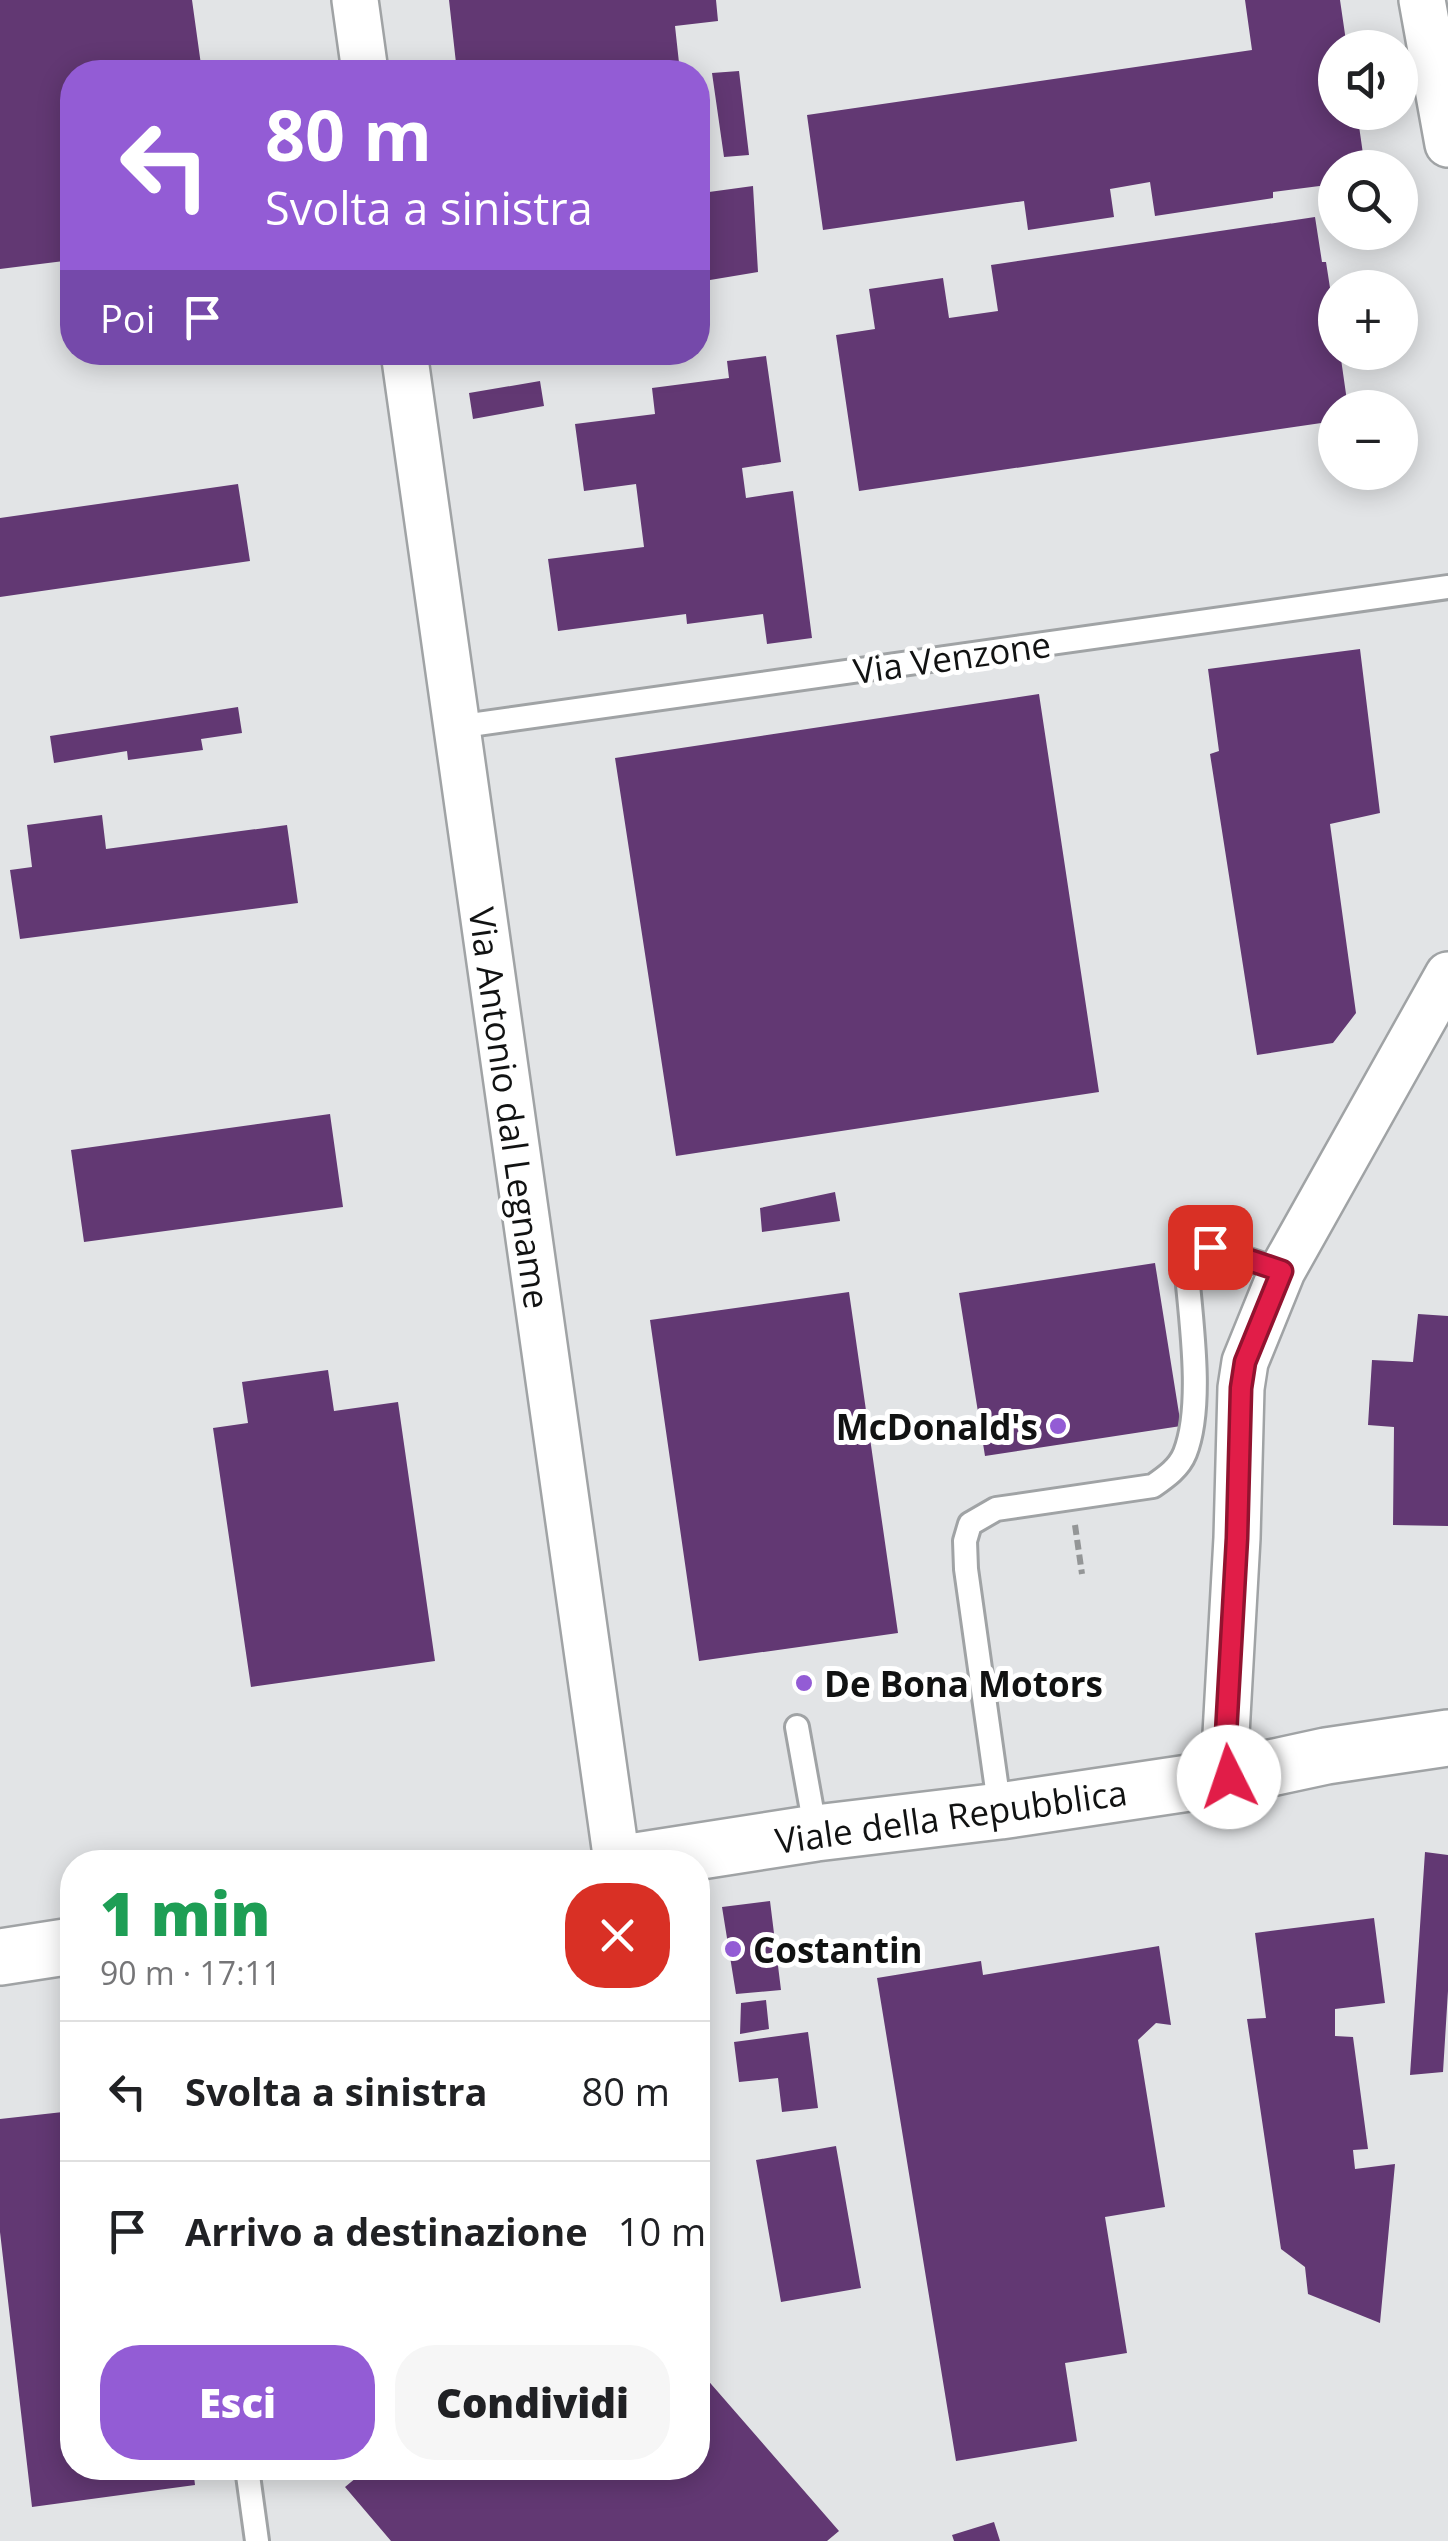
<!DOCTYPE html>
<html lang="it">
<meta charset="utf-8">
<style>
:root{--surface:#fff;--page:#f6f6f6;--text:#202124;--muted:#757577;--line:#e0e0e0;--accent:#935cd5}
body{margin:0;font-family:"Open Sans",sans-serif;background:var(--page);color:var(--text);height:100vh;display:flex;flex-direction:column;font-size:38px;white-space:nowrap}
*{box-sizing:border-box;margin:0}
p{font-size:32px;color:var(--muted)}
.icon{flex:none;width:55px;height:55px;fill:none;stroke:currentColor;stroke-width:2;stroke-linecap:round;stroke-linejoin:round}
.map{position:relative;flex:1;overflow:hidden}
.side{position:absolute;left:60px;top:1850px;width:650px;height:630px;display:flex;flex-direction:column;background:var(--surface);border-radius:40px;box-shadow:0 5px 25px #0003}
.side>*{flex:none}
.guide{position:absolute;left:60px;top:60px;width:650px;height:305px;border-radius:40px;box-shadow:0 5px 25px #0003;background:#935cd5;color:#fff;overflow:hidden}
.fabs{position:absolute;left:1318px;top:30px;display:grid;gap:20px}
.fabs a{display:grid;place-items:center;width:100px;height:100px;border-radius:50%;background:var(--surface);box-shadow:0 5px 25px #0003;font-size:50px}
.pin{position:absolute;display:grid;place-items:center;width:85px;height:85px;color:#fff;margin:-42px;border-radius:20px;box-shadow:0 5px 15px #0006}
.me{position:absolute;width:110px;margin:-55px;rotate:356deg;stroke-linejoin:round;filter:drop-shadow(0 0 8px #0008)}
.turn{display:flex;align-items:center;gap:35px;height:210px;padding:0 40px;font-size:45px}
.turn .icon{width:130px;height:130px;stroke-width:2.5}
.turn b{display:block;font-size:70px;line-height:85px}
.then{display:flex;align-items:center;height:95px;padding:0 40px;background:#0003;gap:20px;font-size:38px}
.round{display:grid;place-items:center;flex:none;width:105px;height:105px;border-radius:40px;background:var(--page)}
.head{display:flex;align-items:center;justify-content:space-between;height:170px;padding:0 40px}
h1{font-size:60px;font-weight:800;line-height:75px;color:#1e9e55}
.primary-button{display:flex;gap:20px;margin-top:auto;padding:20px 40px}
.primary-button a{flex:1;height:115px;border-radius:40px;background:var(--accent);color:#fff;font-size:40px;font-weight:800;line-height:115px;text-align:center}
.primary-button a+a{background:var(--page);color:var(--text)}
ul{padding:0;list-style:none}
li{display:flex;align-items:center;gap:30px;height:140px;padding:0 40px;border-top:2px solid var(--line)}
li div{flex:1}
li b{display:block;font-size:38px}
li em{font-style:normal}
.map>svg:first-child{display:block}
.building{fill:#623873}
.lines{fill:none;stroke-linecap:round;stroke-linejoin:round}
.service-casing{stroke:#a0a3a5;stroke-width:28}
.minor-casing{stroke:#a0a3a5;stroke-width:50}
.primary-casing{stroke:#a0a3a5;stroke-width:60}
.path{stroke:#949697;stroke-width:6;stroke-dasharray:10 5;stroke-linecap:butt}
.service{stroke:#fff;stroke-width:22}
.minor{stroke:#fff;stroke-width:45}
.primary{stroke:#fff;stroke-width:55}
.route-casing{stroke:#92132f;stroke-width:25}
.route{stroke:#e11d48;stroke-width:18}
.poi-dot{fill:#935cd5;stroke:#fff;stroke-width:4}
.labels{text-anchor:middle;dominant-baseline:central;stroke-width:10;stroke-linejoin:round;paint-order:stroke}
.street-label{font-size:35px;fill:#111212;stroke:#fff}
.poi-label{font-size:35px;font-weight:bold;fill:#111212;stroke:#fff;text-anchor:start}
</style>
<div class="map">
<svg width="1448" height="2541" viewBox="0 0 1448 2541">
<rect width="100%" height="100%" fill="#e2e4e6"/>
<path class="building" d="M 0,0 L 192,0 L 202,72 L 72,72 L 72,260 L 0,269 Z
M 449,0 L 716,0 L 718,21 L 675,26 L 680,72 L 457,72 Z
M 1245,0 L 1340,0 L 1347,48 L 1335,48 L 1335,112 L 1357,112 L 1365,168 L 1335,168 L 1335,184 L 1273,192 L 1273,198 L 1155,216 L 1150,182 L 1110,189 L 1114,217 L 1028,230 L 1024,201 L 823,230 L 807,115 L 1252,50 Z
M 739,71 L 749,155 L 724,157 L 712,73 Z
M 753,186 L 758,272 L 698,282 L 698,199 L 710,198 L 709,192 Z
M 1315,217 L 1322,262 L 1326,262 L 1335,320 L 1335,352 L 1340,352 L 1348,408 L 1335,408 L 1335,421 L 859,491 L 836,335 L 875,329 L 869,289 L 943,278 L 949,318 L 998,311 L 991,265 Z
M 766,356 L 781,462 L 742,468 L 746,498 L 793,491 L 812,638 L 767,644 L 763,614 L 687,624 L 686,614 L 558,631 L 548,559 L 644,547 L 636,484 L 584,491 L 575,424 L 655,414 L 652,388 L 729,378 L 727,361 Z
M 540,381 L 544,406 L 473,419 L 469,393 Z
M 238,484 L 250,561 L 0,597 L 0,518 Z
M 1360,649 L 1380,813 L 1330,824 L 1356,1013 L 1333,1043 L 1257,1055 L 1210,754 L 1219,751 L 1208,669 Z
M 1039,694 L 1099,1092 L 676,1156 L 615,758 Z
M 238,707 L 242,733 L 201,739 L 203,750 L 128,760 L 127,751 L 54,763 L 50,736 Z
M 102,815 L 106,849 L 287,825 L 298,903 L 20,939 L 10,870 L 32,867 L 27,825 Z
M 330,1114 L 343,1207 L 84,1242 L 71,1150 Z
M 835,1192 L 840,1221 L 762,1232 L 760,1208 Z
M 1155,1263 L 1181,1426 L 985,1456 L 959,1293 Z
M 849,1292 L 898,1633 L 699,1661 L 650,1320 Z
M 1418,1314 L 1448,1316 L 1448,1526 L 1393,1525 L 1394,1427 L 1368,1425 L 1372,1360 L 1413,1362 Z
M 328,1370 L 334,1411 L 398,1402 L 435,1661 L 251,1687 L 213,1428 L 248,1423 L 242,1382 Z
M 1425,1852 L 1448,1855 L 1448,1991 L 1443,2072 L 1410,2075 Z
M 770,1901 L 781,1990 L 736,1994 L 722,1907 Z
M 1374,1918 L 1385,2003 L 1335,2009 L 1335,2036 L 1353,2037 L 1368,2149 L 1353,2150 L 1355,2169 L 1395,2164 L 1380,2323 L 1308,2294 L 1305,2267 L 1281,2249 L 1247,2019 L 1266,2018 L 1255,1933 Z
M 1159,1946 L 1171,2025 L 1156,2023 L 1138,2040 L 1165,2207 L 1105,2217 L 1127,2353 L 1065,2363 L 1077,2441 L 956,2461 L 877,1978 L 981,1961 L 983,1975 Z
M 766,2000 L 769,2029 L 740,2034 L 741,2003 Z
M 808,2032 L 818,2108 L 782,2112 L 778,2078 L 739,2082 L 734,2042 Z
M 72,2111 L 72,2468 L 193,2468 L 195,2485 L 32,2507 L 0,2232 L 0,2119 Z
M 836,2146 L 861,2288 L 781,2302 L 756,2160 Z
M 698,2369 L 839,2531 L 827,2541 L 391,2541 L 345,2487 L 368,2468 L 698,2468 Z
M 994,2522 L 1000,2541 L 954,2541 L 952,2535 Z"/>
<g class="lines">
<defs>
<path id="service" d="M 456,727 L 1448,587
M 797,1727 L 816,1833
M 1000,1811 L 966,1569 L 965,1541 L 970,1524 L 996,1509 L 1153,1486 C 1166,1477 1179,1468 1185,1453 C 1205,1402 1189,1308 1185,1252 L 1210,1247 L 1282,1271
M 247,2468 L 257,2541"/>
<path id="minor" d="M 355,0 L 365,72
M 1422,0 L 1448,144
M 404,352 L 617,1862
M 1229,1777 L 1226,1734 L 1237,1538 L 1241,1388 L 1245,1362 L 1282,1271 L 1448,975"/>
<path id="primary" d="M 630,1862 L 816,1833 L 1000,1811 L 1229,1777 L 1326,1756 L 1448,1738
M 0,1957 L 72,1946"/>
</defs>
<use href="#service" class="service-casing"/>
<use href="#minor" class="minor-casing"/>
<use href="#primary" class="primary-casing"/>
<path class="path" d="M 1075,1525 L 1082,1574"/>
<use href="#service" class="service"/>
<use href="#minor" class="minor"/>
<use href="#primary" class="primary"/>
</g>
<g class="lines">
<defs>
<path id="route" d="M 1210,1247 L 1282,1271 L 1245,1362 L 1241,1388 L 1237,1538 L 1226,1734 L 1229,1777"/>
</defs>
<use href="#route" class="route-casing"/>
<use href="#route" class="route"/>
</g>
<g class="poi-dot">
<circle cx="1058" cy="1426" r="10"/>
<circle cx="804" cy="1683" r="10"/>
<circle cx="733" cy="1949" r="10"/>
</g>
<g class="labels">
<g class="street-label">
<text transform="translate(952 657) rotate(-8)">Via Venzone</text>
<text transform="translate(510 1108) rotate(82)">Via Antonio dal Legname</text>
<text transform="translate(951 1816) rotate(-8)">Viale della Repubblica</text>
</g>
<g class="poi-label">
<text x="1038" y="1426" text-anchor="end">McDonald's</text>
<text x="824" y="1683">De Bona Motors</text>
<text x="753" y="1949">Costantin</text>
</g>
</g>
</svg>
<div class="fabs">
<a><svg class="icon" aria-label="sound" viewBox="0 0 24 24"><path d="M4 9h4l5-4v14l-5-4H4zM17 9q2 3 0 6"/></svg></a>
<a><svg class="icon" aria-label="search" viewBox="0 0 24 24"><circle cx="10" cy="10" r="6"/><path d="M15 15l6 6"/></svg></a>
<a>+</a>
<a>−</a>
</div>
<div class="pin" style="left:1210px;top:1247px;background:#d93025"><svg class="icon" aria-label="arrive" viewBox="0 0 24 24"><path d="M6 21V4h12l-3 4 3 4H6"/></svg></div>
<svg class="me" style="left:1229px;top:1777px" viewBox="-20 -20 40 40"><circle r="19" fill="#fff"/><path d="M0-13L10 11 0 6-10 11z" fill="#e11d48"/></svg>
<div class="guide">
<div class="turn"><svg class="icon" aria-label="left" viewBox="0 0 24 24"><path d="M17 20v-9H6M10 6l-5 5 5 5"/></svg><div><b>80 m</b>Svolta a sinistra</div></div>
<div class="then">Poi<svg class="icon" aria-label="arrive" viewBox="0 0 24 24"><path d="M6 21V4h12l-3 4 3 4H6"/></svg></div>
</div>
<section class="side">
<div class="head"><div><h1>1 min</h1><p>90 m · 17:11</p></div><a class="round" style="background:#d93025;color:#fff"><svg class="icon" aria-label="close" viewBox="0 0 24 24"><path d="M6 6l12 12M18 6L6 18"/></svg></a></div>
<ul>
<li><svg class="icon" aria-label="left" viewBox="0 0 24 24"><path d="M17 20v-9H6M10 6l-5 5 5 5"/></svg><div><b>Svolta a sinistra</b></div><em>80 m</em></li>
<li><svg class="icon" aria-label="arrive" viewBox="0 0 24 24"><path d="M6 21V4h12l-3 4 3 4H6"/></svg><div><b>Arrivo a destinazione</b></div><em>10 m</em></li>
</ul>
<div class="primary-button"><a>Esci</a><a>Condividi</a></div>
</section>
</div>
